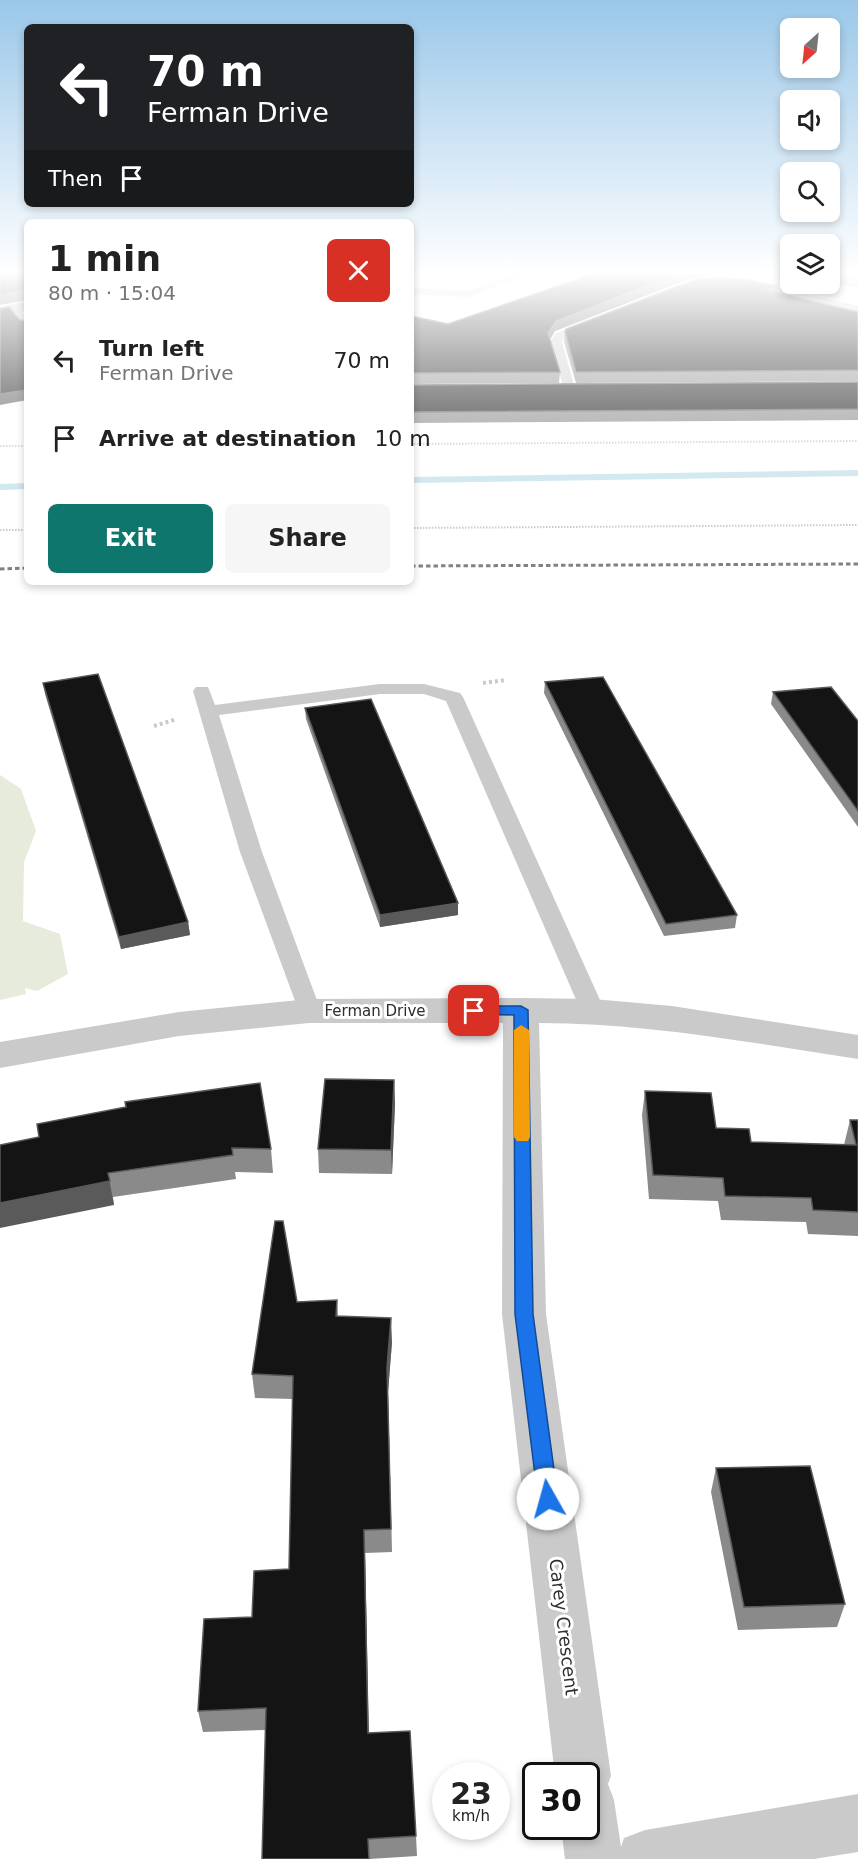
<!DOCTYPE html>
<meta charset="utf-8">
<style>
:root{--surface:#fff;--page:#f6f6f6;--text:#222;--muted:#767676;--accent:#0f766e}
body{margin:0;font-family:"DejaVu Sans",sans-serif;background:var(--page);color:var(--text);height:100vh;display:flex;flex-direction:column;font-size:22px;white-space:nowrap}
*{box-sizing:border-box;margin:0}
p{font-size:20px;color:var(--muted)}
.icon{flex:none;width:33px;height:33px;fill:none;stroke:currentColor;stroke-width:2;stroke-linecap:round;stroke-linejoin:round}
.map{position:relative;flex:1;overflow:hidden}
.sheet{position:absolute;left:24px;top:219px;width:390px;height:366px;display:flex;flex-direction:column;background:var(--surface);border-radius:9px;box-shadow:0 3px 9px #0003}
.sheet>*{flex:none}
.banner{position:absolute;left:24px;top:24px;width:390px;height:183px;border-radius:9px;box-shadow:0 3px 9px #0003;background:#202124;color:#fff;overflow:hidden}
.needle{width:39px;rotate:207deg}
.fabs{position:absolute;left:780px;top:18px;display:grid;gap:12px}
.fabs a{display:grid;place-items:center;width:60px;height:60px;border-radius:9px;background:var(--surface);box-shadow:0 3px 9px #0003;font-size:30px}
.speed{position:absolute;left:432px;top:1762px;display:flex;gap:12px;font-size:30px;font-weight:700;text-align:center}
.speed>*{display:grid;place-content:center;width:78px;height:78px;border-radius:50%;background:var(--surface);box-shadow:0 3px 9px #0003;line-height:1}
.speed small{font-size:15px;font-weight:400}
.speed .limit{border:3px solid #111;border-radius:9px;background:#fff;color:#111}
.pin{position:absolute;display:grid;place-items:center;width:51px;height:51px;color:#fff;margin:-26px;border-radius:12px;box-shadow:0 3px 9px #0006}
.me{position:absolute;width:66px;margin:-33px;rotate:353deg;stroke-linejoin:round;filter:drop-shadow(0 0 4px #0008)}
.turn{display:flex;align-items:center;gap:21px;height:126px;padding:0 24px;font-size:27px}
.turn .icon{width:78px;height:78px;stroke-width:2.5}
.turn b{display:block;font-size:42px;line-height:51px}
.then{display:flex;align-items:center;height:57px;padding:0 24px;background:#0003;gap:12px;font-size:22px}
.round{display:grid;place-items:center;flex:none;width:63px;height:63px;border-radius:9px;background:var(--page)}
.head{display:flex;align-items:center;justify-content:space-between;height:102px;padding:0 24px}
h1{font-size:36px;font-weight:800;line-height:45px}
.button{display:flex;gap:12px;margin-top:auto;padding:12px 24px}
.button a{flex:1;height:69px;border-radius:9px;background:var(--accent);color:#fff;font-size:24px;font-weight:800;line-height:69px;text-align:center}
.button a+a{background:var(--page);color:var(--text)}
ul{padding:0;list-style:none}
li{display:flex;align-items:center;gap:18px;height:78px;padding:0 24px}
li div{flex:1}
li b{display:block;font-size:22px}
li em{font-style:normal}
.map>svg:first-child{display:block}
.green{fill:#e6ebdb}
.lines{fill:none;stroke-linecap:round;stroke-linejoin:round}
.stream{fill:#c6e3eb;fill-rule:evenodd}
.path-far1{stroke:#cacaca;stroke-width:2;stroke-dasharray:1.5 1.5;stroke-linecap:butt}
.path{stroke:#cacaca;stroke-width:4;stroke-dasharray:3 3;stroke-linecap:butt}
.lane{fill:#cacaca;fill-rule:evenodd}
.street{fill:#cacaca;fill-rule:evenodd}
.secondary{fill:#b7b7b7;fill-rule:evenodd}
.rail{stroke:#828282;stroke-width:3;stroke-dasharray:4.5 3;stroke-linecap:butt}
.wall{fill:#8a8a8a}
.shaded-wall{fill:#5a5a5a}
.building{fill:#141414;stroke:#5a5a5a;stroke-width:1.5}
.route{fill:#1a73e8;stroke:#114b97;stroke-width:1.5}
.slow{fill:#f59e0b}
.labels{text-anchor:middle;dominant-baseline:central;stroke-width:6;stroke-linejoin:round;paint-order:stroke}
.street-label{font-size:15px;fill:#2d2d2d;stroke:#fff}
.near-street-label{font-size:18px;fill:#2d2d2d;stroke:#fff}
</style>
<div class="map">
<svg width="858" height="1859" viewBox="0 0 858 1859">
<rect width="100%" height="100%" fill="#fff"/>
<path class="green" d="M 0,775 L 21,789 L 36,831 L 24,862 L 23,921 L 60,934 L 68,974 L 37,991 L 25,988 L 26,994 L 0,1000 Z"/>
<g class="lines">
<path class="stream" d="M 858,470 L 858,476 L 411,483 L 411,477 Z
M 27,483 L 27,489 L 0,490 L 0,484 Z"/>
<path class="path-far1" d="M 411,444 L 858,441
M 0,446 L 27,446
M 411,528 L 858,525
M 0,530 L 27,530"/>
<path class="path" d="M 483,683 L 506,680
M 154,726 L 177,719"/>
<path class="lane" d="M 517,273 L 533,273 L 468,297 L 411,294 L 411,288 L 467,291 Z
M 748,281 L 858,306 L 858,312 L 744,286 L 744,282 Z
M 13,306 C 24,309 27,320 27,329 L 23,328 L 7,309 Z
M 594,318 L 600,321 L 598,323 L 565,337 L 562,342 L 574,385 L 595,385 L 601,389 L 595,393 L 565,392 L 550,342 L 556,333 Z
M 380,684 L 424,684 L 460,693 L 463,697 L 605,1011 L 601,1017 L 593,1019 L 585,1017 L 581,1011 L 446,701 L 424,694 L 380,694 L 219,715 L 262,852 L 321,1011 L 317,1017 L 309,1019 L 301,1017 L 240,852 L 193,691 L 196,687 L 208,687 L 215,705 Z"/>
<path class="street" d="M 521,998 L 593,999 L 672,1006 L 858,1035 L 858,1059 C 752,1043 647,1023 539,1023 L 546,1314 L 611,1776 L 608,1784 L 614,1800 L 621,1847 L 624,1838 L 645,1830 L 858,1794 L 858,1852 L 814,1859 L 565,1859 L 561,1827 L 586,1827 L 586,1776 L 555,1776 L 502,1314 L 503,1023 L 309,1023 L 179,1036 L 0,1068 L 0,1042 L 179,1012 L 309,999 Z"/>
<path class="secondary" d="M 830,273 L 858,278 L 858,288 L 830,282 Z
M 27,301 L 27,311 L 0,317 L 0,307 Z"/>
<path class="rail" d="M 411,566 L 858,564
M 0,569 L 27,568"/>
</g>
<path class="wall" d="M 595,273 L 735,273 L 733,276 L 715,275 L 691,278 L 555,331 L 550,339 L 560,372 L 559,383 L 411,384 L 411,316 L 448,324 Z
M 777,286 L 776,292 L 858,312 L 858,381 L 576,383 L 564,342 L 565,332 Z
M 858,382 L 858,420 L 411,423 L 411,385 Z
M 545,682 L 737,915 L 735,928 L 664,936 L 544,693 Z
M 43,683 L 188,922 L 190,935 L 121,949 L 45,694 Z
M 773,692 L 858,721 L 858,827 L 771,704 Z
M 305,708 L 458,915 L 380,927 L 306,719 Z
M 394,1080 L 395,1104 L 392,1174 L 319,1173 L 318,1149 Z
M 645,1091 L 716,1128 L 751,1142 L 844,1145 L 850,1120 L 858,1120 L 858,1236 L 808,1234 L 806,1222 L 721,1220 L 718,1201 L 649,1199 L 642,1115 Z
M 0,1145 L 271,1149 L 273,1173 L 235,1172 L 236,1179 L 113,1197 L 114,1205 Z
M 337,1300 L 338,1316 L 392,1342 L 388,1392 L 392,1552 L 365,1553 L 369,1733 L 416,1836 L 417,1856 L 369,1859 L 265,1730 L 203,1732 L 198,1711 L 252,1617 L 289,1569 L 293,1399 L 255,1398 L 252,1374 L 297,1302 Z
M 716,1468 L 845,1604 L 837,1627 L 738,1630 L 711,1492 Z"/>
<path class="shaded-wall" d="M 680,273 L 715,273 L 715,275 L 691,278 L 555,331 L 548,343 L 548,333 L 556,321 Z
M 777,286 L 776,296 L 767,290 Z
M 27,290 L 27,300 L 0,305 L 0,295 Z
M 27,390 L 27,400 L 0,405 L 0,394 Z
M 458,903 L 458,915 L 380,927 L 380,915 Z
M 188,922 L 190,935 L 121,949 L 119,937 Z
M 394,1080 L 395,1104 L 392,1174 L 391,1150 Z
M 108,1173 L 114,1205 L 0,1228 L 0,1203 Z
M 391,1318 L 392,1342 L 388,1392 L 392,1552 L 387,1368 Z
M 364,1530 L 365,1553 L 369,1755 L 368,1733 Z"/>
<path class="building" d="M 0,273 L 27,273 L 27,291 L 27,290 L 0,295 Z
M 595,273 L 680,273 L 556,321 L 548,333 L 560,372 L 411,373 L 411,316 L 448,324 Z
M 720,277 L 745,279 L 777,286 L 767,290 L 858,312 L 858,370 L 576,372 L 565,332 L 566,329 L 699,278 Z
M 27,302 L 27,390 L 0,394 L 0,309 L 9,307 L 20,320 L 27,321 L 24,304 Z
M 858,382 L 858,409 L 411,412 L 411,385 Z
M 98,674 L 188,922 L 119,937 L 43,683 Z
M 603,677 L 737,915 L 666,924 L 545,682 Z
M 831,687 L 858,721 L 858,811 L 773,692 Z
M 371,699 L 458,903 L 380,915 L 305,708 Z
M 325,1079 L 394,1080 L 391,1150 L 318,1149 Z
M 260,1083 L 271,1149 L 232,1148 L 233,1155 L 108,1173 L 110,1181 L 0,1203 L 0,1145 L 39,1137 L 37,1124 L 126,1107 L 125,1102 Z
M 645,1091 L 711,1093 L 716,1128 L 749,1129 L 751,1142 L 856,1145 L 850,1120 L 858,1120 L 858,1212 L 813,1210 L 811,1198 L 725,1196 L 723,1178 L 653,1175 Z
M 275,1221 L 283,1221 L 297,1302 L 337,1300 L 336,1316 L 391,1318 L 387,1368 L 391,1529 L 364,1530 L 368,1733 L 410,1731 L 416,1836 L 368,1839 L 369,1859 L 262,1859 L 266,1708 L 198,1711 L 204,1619 L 252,1617 L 254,1571 L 289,1569 L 293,1376 L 252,1374 Z
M 810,1466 L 845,1604 L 744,1607 L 716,1468 Z"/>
<linearGradient id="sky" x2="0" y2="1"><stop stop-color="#9ac7e9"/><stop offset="0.51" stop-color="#fff"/><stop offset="1" stop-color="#fff" stop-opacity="0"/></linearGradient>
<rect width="858" height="534" fill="url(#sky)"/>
<path class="route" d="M 474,1006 L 521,1006 L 528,1010 L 533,1314 L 558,1499 L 555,1505 L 548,1508 L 541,1505 L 538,1499 L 515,1314 L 514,1015 L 469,1014 L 466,1011 Z"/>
<path class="slow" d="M 521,1025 L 529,1030 L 530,1137 L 528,1141 L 517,1141 L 514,1137 L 514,1030 Z"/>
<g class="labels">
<g class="street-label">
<text x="375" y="1011">Ferman Drive</text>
</g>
<g class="near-street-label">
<text transform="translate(564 1627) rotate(83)">Carey Crescent</text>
</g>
</g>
</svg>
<div class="fabs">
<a><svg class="needle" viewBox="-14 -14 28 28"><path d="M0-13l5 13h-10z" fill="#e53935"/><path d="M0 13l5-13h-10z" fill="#767676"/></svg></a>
<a><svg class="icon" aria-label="sound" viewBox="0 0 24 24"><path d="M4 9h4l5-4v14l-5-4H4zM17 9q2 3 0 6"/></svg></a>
<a><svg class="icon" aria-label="search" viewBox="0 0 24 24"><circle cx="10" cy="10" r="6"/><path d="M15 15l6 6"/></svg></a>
<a><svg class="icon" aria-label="layers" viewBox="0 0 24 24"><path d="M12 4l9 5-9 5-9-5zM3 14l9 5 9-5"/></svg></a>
</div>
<div class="speed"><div>23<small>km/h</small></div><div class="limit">30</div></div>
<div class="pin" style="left:474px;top:1011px;background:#d93025"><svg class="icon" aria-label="arrive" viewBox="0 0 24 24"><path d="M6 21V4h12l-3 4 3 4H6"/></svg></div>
<svg class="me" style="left:548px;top:1499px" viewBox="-20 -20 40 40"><circle r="19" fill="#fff"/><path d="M0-13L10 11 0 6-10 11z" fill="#1a73e8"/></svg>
<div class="banner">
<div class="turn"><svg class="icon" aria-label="left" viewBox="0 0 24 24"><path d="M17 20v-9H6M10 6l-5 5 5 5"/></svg><div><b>70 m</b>Ferman Drive</div></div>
<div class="then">Then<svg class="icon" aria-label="arrive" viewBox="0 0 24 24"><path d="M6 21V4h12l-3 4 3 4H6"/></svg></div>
</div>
<section class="sheet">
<div class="head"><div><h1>1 min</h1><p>80 m · 15:04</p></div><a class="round" style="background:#d93025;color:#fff"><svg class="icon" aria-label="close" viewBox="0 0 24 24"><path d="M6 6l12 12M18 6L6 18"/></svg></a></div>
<ul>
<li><svg class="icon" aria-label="left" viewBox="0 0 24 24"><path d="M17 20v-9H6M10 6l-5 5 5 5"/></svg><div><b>Turn left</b><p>Ferman Drive</p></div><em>70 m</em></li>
<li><svg class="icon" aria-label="arrive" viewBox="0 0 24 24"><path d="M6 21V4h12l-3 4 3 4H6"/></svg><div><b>Arrive at destination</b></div><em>10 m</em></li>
</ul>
<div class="button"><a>Exit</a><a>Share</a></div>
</section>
</div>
